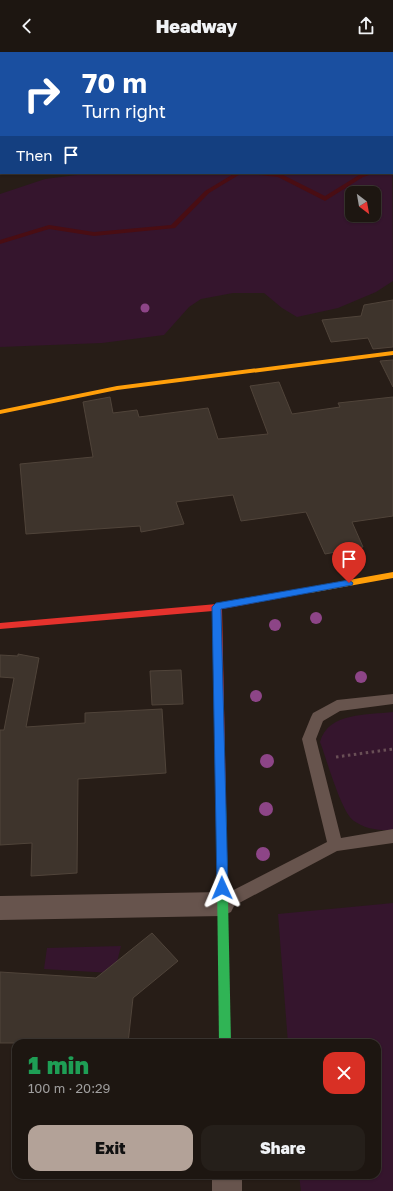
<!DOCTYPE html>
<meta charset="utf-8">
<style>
:root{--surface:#1d1611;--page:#251f1a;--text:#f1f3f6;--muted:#a09f9f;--line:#3b3531;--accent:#b3a298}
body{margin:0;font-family:"Golos Text",sans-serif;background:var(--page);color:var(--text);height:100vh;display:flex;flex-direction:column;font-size:15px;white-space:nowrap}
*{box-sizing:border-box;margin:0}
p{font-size:13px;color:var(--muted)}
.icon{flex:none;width:22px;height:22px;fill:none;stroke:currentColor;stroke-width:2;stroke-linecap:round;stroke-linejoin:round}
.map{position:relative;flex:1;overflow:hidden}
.details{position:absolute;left:12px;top:987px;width:369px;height:140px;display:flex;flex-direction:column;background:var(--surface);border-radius:12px;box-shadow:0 1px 3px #0004,0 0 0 1px var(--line)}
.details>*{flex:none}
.guide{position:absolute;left:0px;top:0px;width:393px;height:122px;box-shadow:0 1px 3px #0004,0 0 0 1px var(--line);background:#1a4fa0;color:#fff;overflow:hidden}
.needle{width:26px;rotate:149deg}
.controls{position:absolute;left:345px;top:134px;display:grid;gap:8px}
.controls a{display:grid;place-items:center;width:36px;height:36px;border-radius:8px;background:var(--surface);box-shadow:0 1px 3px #0004,0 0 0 1px var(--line);font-size:20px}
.pin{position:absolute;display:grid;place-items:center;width:34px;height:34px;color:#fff;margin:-41px -17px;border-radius:50% 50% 50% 0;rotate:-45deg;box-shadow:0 0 4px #0007}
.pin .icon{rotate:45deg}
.me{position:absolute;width:44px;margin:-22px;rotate:359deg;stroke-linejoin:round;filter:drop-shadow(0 0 3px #0008)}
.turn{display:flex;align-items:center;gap:14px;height:84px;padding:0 16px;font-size:18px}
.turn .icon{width:52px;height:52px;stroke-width:2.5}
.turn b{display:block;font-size:28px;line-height:34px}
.then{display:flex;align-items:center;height:38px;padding:0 16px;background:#0003;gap:8px;font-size:15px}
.round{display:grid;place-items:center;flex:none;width:42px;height:42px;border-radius:12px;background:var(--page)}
.overview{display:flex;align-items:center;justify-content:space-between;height:68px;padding:0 16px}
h1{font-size:24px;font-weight:800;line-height:30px;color:#1e9e55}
.cta{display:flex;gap:8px;margin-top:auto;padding:8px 16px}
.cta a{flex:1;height:46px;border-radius:12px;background:var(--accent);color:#111;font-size:16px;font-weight:800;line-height:46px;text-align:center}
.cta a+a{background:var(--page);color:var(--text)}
header{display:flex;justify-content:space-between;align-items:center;height:52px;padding:0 16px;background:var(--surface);font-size:18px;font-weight:800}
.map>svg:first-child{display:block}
.green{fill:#35152d;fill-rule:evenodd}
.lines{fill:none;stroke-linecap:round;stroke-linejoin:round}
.stream{fill:#490d13;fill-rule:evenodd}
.building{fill:#3e342c;stroke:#50443a}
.path{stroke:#694f56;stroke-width:3;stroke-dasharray:2.5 3.5;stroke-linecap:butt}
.lane{fill:#67544d;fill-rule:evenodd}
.street{fill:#67544d;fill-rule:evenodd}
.fast{fill:#30b455;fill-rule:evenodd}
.slow{fill:#ff9f0a;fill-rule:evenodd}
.jam{fill:#e5322d;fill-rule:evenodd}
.tree{fill:#8d4587}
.route{fill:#1a73e8;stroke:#114b97}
</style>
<header><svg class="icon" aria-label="back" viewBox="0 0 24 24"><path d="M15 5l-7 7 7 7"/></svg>Headway<svg class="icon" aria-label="share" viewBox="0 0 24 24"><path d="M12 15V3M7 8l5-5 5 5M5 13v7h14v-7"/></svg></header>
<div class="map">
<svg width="393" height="1139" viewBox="0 0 393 1139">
<rect width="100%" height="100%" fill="#271d17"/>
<path class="green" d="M 392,89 L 393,229 L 376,240 L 338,256 L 297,265 L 282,256 L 264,241 L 233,241 L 201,247 L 189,255 L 164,283 L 102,291 L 0,295 L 0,142 L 45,127 L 92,121 L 392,121 ZM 352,141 L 374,141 L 374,163 L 352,163 Z
M 393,660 L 393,778 C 380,779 365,777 354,769 C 341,760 327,708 320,690 C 328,660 368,663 393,660 Z
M 393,851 L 393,1139 L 301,1139 L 299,1123 L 377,1123 L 377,991 L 288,991 L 278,862 Z
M 121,894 L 117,910 L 128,922 L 44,917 L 47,896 Z"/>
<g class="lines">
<path class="stream" d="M 392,113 L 393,113 L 393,117 L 392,117 Z
M 235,121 L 242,121 L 209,141 L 175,176 L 94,184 L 49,177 L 0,192 L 0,188 L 49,173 L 94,180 L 171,173 L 205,139 Z
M 256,121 L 281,122 L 325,144 L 359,123 L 375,121 L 363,125 L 325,149 L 278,125 L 259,123 Z"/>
</g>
<path class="building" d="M 393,248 L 393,295 L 373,297 L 368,286 L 331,290 L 322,268 L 361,264 L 364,253 Z
M 393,308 L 393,335 L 380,309 Z
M 279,330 L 292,362 L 340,355 L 338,351 L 393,345 L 393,464 L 352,470 L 363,495 L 325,502 L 306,460 L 241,469 L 233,443 L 176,450 L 184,472 L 141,480 L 140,474 L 26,482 L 20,412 L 93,405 L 83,350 L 110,345 L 113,361 L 137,358 L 139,365 L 208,356 L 218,387 L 268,382 L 250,334 Z
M 18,602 L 39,606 L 26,675 L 85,671 L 85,661 L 162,657 L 166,721 L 78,727 L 77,821 L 31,824 L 32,791 L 0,793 L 0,678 L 4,678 L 14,626 L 0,625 L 0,603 L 18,604 Z
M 181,618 L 183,652 L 152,653 L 150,619 Z
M 152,881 L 178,909 L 133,946 L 128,991 L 0,991 L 0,920 L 96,926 Z"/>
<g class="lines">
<path class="path" d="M 336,705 L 393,697"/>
<path class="lane" d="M 393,642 L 393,652 L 340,659 L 323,669 L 316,687 L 341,786 L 393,777 L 393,791 L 337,799 L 228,857 L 222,859 L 216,857 L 214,852 L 216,847 L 327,790 L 302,687 L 311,665 L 313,661 L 337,648 Z"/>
<path class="street" d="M 392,29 L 393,29 L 393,37 L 392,37 Z
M 0,46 L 1,46 L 1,54 L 0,54 Z
M 222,840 L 231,844 L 235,852 L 231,860 L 222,864 L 0,868 L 0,844 Z
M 212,1123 L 242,1123 L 242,1139 L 212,1139 Z"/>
<path class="fast" d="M 221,747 L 225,748 L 226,751 L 231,991 L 219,991 L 216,751 L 217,748 Z"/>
<path class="slow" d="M 393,299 L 393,303 L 117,338 L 0,362 L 0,358 L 117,334 Z
M 393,520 L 393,526 L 310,541 L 306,538 L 310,535 Z"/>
<path class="jam" d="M 310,535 L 314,538 L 313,540 L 222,557 L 226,751 L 225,754 L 221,755 L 217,754 L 216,751 L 213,559 L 0,577 L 0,571 L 217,552 Z"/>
</g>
<g class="tree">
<circle cx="145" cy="256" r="4.5"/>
<circle cx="316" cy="566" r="6"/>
<circle cx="275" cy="573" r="6"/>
<circle cx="361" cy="625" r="6"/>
<circle cx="256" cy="644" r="6"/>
<circle cx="267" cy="709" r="7"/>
<circle cx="266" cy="757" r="7"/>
<circle cx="263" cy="802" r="7"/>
</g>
<path class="route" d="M 349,528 L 353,531 L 352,533 L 221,557 L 228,836 L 226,839 L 222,841 L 218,839 L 217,836 L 212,555 L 216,551 Z"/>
</svg>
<div class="controls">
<a><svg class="needle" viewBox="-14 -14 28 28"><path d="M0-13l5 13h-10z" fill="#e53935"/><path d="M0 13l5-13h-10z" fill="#a09f9f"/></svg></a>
</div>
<div class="pin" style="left:349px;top:531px;background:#d93025"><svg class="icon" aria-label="arrive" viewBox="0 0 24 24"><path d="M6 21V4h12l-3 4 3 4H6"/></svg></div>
<svg class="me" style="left:222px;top:836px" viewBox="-20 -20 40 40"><path d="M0-17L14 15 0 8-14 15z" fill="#1a73e8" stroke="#fff" stroke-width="4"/></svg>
<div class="guide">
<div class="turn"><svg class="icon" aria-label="right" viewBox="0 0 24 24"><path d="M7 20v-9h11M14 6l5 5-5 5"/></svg><div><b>70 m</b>Turn right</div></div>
<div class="then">Then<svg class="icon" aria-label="arrive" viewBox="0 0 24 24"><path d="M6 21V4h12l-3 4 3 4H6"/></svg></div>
</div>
<section class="details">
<div class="overview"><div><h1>1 min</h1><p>100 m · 20:29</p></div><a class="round" style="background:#d93025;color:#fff"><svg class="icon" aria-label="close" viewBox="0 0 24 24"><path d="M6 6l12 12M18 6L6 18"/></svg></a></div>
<div class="cta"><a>Exit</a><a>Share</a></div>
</section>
</div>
